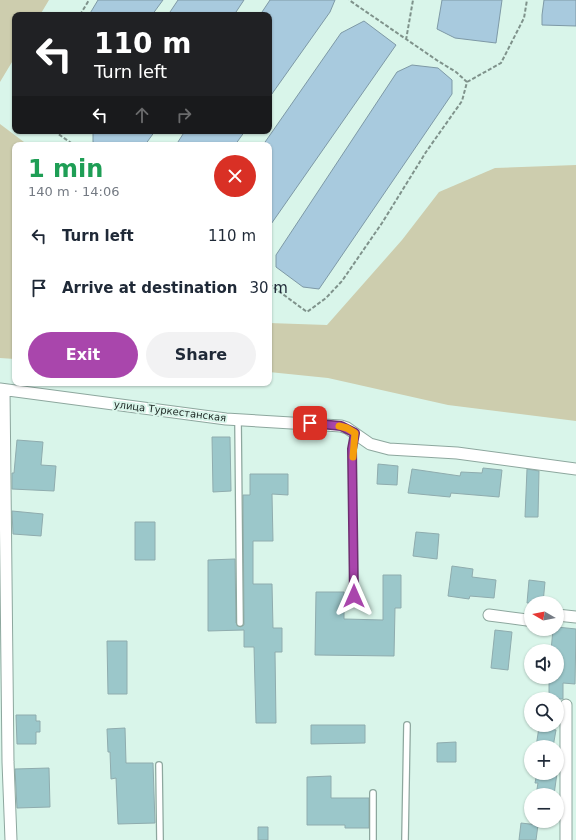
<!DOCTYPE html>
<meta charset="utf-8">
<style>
:root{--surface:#fff;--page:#f2f2f3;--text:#1f2937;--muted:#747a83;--accent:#a946ac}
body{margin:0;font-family:"DejaVu Sans",sans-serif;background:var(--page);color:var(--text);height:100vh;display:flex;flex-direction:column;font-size:15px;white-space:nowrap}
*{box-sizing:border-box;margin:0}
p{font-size:13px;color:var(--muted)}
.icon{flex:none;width:22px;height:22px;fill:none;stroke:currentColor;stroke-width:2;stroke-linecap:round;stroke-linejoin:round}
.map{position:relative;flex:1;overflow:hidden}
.side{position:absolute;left:12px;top:142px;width:260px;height:244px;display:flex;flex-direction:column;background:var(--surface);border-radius:8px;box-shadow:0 1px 3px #0004}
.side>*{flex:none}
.top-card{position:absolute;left:12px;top:12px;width:260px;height:122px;border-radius:8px;box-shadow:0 1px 3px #0004;background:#202124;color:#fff;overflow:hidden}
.needle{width:26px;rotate:279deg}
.buttons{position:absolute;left:524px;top:596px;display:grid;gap:8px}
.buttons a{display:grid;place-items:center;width:40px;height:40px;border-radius:50%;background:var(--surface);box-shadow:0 1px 3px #0004;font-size:20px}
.pin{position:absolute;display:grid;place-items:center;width:34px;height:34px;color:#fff;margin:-17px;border-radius:8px;box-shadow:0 2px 6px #0006}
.me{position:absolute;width:44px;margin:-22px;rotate:0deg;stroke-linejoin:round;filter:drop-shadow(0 0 3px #0008)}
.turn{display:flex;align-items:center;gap:14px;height:84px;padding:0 16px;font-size:18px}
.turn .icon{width:52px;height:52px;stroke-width:2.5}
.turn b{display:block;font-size:28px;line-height:34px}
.lanes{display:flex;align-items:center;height:38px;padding:0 16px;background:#0003;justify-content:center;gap:20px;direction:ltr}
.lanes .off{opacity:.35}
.round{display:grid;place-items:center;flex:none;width:42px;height:42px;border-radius:21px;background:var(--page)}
.overview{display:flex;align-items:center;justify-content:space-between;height:68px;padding:0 16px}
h1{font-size:24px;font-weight:700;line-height:30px;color:#1e9e55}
.button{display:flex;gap:8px;margin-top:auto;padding:8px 16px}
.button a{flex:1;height:46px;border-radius:24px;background:var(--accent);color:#fff;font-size:16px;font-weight:700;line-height:46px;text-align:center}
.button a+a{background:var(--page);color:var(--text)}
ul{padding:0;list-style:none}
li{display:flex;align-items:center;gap:12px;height:52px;padding:0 16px}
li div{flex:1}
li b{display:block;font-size:15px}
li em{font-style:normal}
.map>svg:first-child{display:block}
.green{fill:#cdcdae}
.water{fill:#a8cade;stroke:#7e99a6}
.building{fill:#9bc7ca;stroke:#8facae}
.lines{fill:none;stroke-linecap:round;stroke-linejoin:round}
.lane-casing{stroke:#8da79e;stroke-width:8}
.street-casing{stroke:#8da79e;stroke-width:13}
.path{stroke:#7f928b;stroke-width:2;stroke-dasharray:4 2;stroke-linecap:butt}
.lane{stroke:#fff;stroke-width:5.5}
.street{stroke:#fff;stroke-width:11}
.route-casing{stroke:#6e2e70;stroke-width:10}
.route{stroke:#a946ac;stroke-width:7}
.slow{stroke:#f59e0b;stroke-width:7}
.labels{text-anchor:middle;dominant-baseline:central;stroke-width:4;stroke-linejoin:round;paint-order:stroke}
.street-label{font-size:10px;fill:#1d2723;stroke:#d9f5ea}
</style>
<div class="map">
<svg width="576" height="840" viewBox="0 0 576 840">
<rect width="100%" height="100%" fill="#d9f5ea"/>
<path class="green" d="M 0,0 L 49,0 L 40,15 L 15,15 L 15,57 L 0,82 Z
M 0,124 L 28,145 L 15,145 L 15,359 L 0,358 Z
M 576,165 L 576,421 L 448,405 L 328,378 L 269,372 L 269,323 L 327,325 L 402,240 L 439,192 L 495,168 Z"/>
<path class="water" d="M 98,0 L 163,0 L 152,15 L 89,15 Z
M 178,0 L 244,0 L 234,15 L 168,15 Z
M 270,0 L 335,0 L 330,12 L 269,98 L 269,15 L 260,15 Z
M 442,0 L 502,0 L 496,43 L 455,38 L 437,29 Z
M 544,0 L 576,0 L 576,26 L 542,25 L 542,15 Z
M 364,21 L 396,45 L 269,227 L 269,145 L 263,145 L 341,33 Z
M 412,65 L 438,68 L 452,80 L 452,94 L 319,289 L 303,287 L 276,267 L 276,255 L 397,72 Z
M 93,131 L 155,131 L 145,145 L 98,145 L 93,142 Z
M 185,131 L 245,131 L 235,145 L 176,145 Z"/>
<path class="building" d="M 212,437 L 230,437 L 231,491 L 213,492 Z
M 17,440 L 43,442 L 41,465 L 56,466 L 54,491 L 12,489 L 12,473 L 14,473 Z
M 378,464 L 398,466 L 397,485 L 377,484 Z
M 483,468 L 502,470 L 499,497 L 451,493 L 450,497 L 408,493 L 412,469 L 460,476 L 461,472 L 482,473 Z
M 527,469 L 539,471 L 538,517 L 525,517 Z
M 250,474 L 288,474 L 288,495 L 272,494 L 273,541 L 253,541 L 253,584 L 272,584 L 273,628 L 282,628 L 282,652 L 275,652 L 276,723 L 256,723 L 254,647 L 244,647 L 244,630 L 208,631 L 208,560 L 235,559 L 236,623 L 240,627 L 244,625 L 243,495 L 250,495 Z
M 12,511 L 43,514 L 41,536 L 13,534 Z
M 135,522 L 155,522 L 155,560 L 135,560 Z
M 416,532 L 439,534 L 437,559 L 413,556 Z
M 452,566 L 473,569 L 472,577 L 496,580 L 494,598 L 470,596 L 469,599 L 448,596 Z
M 383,575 L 401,575 L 401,608 L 395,608 L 394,656 L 315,655 L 316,592 L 344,592 L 344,619 L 383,620 Z
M 529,580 L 545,582 L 543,603 L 527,603 Z
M 557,627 L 576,629 L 575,684 L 563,683 L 563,699 L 549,699 L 549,677 L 557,677 L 557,651 L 551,651 L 553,629 L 557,629 Z
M 495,630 L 512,632 L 508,670 L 491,668 Z
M 107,641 L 127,641 L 127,694 L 108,694 Z
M 16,715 L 36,715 L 36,721 L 40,721 L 40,732 L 36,732 L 36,744 L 17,744 Z
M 311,725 L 365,725 L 365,743 L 311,744 Z
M 539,727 L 556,730 L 553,747 L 536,747 Z
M 125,728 L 126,763 L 153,763 L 155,823 L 118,824 L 116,778 L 111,779 L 110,752 L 108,752 L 107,729 Z
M 456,742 L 456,762 L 437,762 L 437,743 Z
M 49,768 L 50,807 L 17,808 L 15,769 Z
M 537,773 L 557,773 L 554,795 L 536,795 L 538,783 L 535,783 Z
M 331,776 L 331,798 L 369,798 L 369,828 L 345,828 L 345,825 L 307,825 L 307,777 Z
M 521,823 L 538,825 L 536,840 L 519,840 Z
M 258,827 L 268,827 L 268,840 L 258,840 Z"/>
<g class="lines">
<defs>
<path id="lane" d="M 238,419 L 240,623
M 354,596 L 352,449 L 355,434
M 159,765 L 160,840
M 373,793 L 373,840
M 405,840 L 407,725"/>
<path id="street" d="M 0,389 L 226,419 L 341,426 L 347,428 L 370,444 L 389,449 L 457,453 L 576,469
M 4,390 L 8,762 L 11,840
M 489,615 L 527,620 L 531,619
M 557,615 L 576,617
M 566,705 L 566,840"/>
</defs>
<use href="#lane" class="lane-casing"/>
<use href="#street" class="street-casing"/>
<path class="path" d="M 80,15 L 89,0
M 406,40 L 413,0
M 467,82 L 501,63 L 524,18 L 527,0
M 54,131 L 74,145
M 269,284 L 307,312 L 326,298 L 342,281 L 382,223 L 426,152 L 462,101 L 467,82 L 456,72 L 438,61 L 349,0"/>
<use href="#lane" class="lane"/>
<use href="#street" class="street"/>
</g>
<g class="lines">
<defs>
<path id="route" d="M 310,423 L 341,426 L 355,433 L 352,449 L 354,596"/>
</defs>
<use href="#route" class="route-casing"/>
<use href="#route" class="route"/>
<path class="slow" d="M 339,426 L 347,428 L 355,433 L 353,457"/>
</g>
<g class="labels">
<g class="street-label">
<text transform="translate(170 411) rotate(7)">улица Туркестанская</text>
</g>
</g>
</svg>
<div class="buttons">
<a><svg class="needle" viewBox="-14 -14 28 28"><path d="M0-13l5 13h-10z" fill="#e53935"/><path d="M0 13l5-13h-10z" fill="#747a83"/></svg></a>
<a><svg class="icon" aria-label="sound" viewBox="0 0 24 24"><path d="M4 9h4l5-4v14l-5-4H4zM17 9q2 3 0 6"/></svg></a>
<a><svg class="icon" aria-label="search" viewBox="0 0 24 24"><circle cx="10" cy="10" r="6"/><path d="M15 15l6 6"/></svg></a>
<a>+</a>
<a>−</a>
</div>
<div class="pin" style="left:310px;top:423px;background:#d93025"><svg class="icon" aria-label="arrive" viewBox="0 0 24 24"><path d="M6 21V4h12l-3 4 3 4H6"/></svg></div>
<svg class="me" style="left:354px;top:596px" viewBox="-20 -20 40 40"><path d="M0-17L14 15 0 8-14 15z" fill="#a946ac" stroke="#fff" stroke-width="4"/></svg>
<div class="top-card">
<div class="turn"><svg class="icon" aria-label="left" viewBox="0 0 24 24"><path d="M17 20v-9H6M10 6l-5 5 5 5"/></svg><div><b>110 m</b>Turn left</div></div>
<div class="lanes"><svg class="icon" aria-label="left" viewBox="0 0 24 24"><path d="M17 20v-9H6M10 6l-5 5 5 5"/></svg><svg class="icon off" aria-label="ahead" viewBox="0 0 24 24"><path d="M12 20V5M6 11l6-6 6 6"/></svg><svg class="icon off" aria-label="right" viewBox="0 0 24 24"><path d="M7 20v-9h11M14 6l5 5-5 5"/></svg></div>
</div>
<section class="side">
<div class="overview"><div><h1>1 min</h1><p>140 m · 14:06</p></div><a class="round" style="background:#d93025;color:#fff"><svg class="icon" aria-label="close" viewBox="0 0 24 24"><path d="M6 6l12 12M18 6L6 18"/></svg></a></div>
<ul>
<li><svg class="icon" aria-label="left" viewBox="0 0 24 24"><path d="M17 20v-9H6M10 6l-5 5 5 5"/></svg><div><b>Turn left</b></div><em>110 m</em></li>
<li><svg class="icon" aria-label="arrive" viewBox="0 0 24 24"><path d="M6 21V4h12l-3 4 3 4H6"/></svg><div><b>Arrive at destination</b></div><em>30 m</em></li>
</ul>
<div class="button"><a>Exit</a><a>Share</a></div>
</section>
</div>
